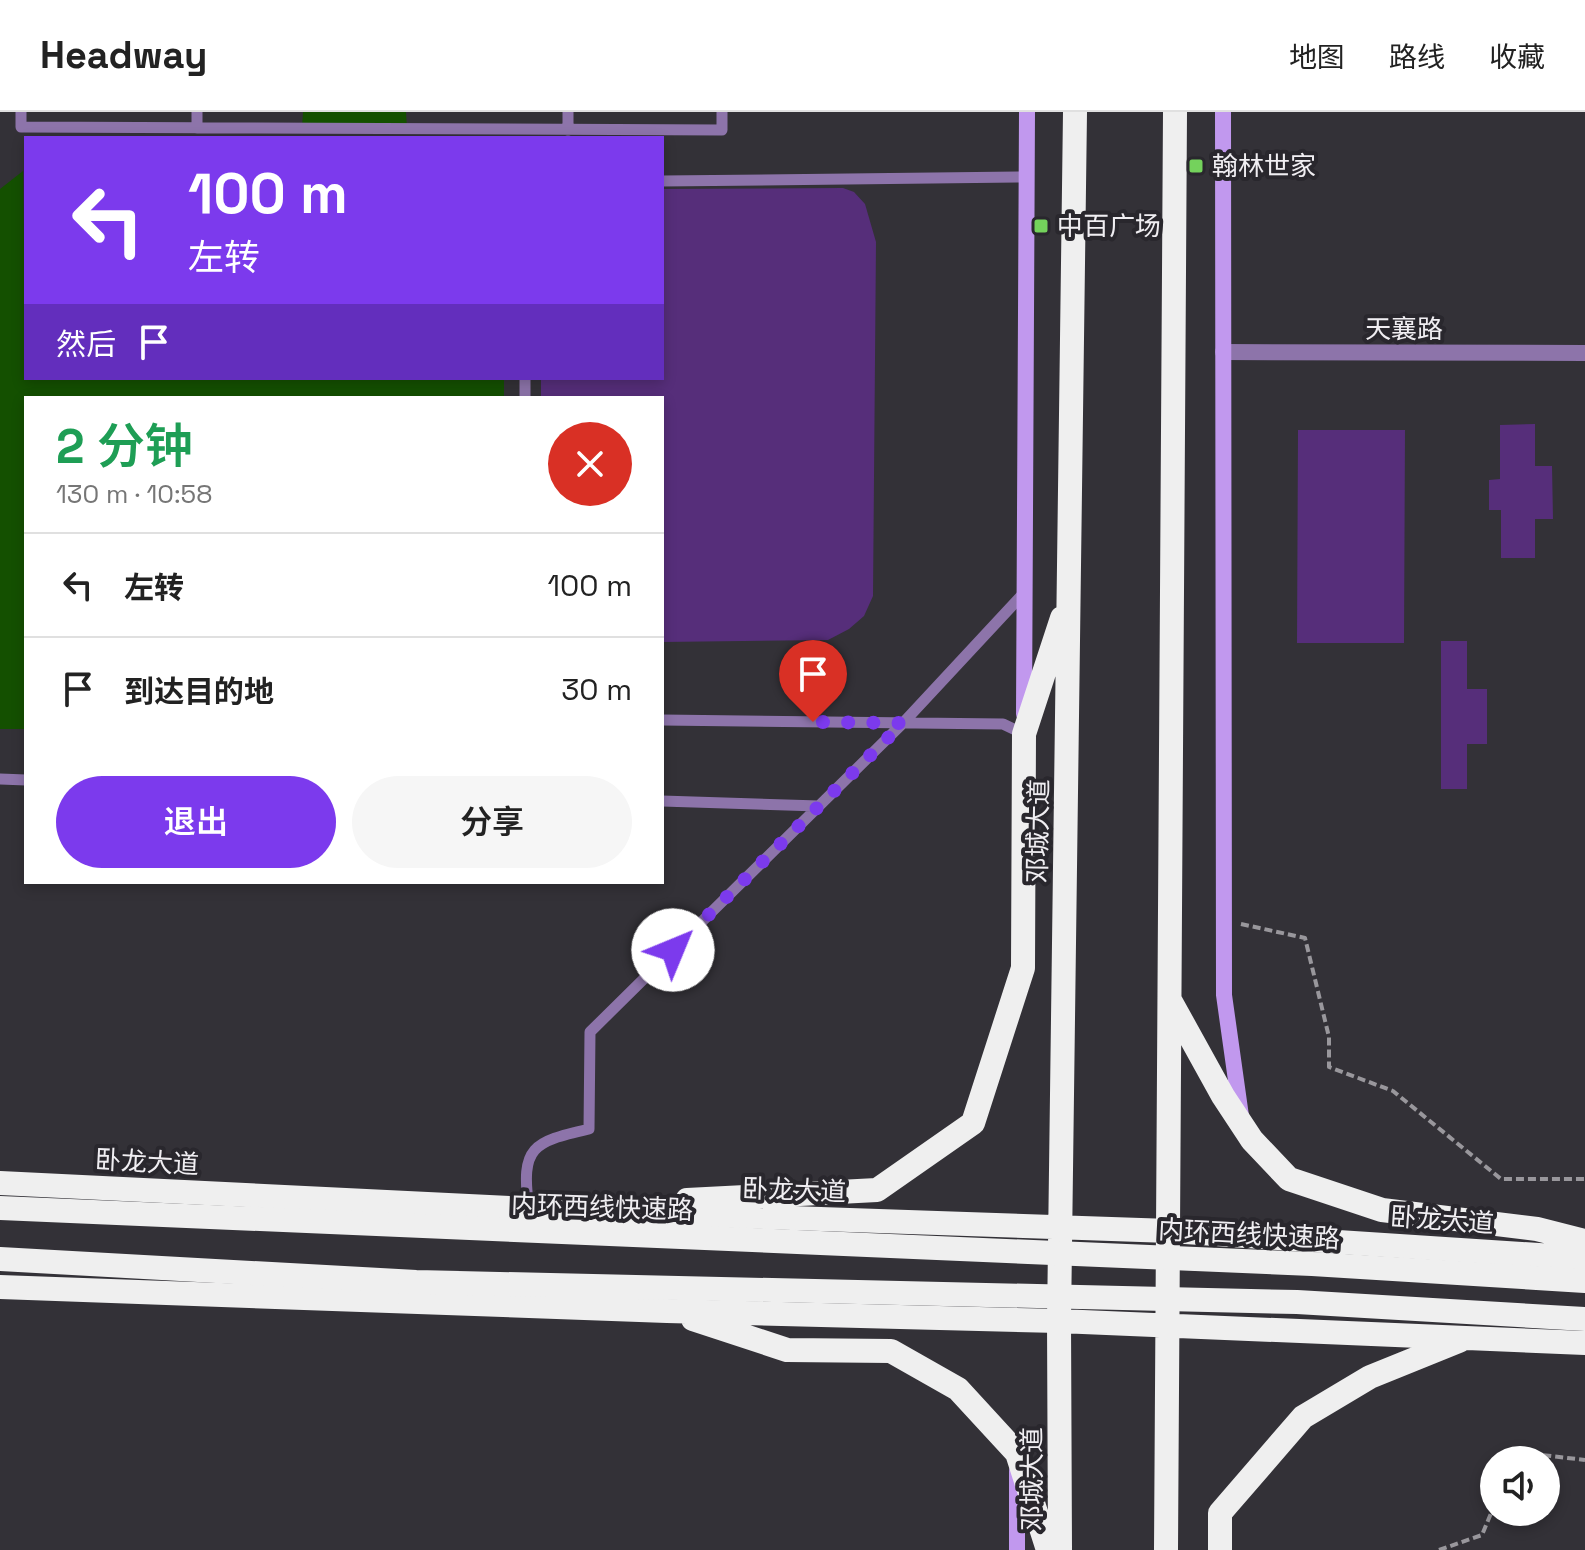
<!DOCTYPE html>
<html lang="zh">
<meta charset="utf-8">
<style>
:root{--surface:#fff;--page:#f6f6f6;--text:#222;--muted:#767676;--line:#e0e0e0;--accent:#7c3aed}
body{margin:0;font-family:"Space Grotesk","Noto Sans SC",sans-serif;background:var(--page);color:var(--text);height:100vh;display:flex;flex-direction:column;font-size:30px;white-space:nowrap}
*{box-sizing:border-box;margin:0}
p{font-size:26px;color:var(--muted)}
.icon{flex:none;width:44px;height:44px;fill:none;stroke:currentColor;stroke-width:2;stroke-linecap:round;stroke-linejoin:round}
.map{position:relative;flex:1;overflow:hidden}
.panel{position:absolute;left:24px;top:284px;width:640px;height:488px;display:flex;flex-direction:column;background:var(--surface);border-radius:0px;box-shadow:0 4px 12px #0003}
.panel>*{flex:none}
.hud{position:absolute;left:24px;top:24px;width:640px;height:244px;border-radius:0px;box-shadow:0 4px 12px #0003;background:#7c3aed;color:#fff;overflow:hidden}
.fabs{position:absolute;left:1480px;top:1334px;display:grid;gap:16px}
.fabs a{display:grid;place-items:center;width:80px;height:80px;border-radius:50%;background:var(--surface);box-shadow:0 4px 12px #0003;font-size:40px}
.pin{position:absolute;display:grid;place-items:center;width:68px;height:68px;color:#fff;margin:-82px -34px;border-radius:50% 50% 50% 0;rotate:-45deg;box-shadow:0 0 8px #0007}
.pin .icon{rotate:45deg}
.me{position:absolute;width:88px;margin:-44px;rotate:45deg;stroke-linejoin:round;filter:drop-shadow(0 0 6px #0008)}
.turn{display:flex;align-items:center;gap:28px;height:168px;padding:0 32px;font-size:36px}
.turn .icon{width:104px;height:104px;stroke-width:2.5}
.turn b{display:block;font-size:56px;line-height:68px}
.then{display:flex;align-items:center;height:76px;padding:0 32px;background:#0003;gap:16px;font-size:30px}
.round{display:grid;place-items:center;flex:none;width:84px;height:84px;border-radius:42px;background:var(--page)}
.head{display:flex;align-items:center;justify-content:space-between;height:136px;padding:0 32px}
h1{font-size:48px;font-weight:600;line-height:60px;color:#1e9e55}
.button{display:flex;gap:16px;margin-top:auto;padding:16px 32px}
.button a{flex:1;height:92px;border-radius:48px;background:var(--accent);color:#fff;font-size:32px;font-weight:600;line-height:92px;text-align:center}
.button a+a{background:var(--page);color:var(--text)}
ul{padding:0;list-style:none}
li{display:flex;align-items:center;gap:24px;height:104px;padding:0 32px;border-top:2px solid var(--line)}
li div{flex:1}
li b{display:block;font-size:30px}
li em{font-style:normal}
header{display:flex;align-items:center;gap:48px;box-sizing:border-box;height:112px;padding:0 40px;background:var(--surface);border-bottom:2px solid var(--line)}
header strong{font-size:38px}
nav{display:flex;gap:44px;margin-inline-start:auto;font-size:28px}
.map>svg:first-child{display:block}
.green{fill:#145000}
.building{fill:#562e7a}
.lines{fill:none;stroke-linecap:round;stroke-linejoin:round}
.path{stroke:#99979c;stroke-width:4;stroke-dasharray:8 4;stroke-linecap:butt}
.lane{stroke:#8d74aa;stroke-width:11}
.street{stroke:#8d74aa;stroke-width:16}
.secondary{stroke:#c198ee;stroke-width:16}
.highway{stroke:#efefef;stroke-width:24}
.highway-bridge{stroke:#efefef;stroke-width:24}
.route{stroke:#7c3aed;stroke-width:14;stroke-dasharray:0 25.2}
.poi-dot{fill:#74d25c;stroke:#29272d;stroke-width:3}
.labels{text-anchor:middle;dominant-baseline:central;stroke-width:8;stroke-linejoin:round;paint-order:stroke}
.poi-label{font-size:26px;fill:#f0eef2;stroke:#29272d;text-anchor:start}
.street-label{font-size:26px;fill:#f0eef2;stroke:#29272d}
</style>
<header>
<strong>Headway</strong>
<nav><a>地图</a><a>路线</a><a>收藏</a></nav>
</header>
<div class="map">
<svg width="1585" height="1438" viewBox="0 0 1585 1438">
<rect width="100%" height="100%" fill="#333137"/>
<path class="green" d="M 303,0 L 406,0 L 407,17 L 302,16 Z
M 23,59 L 26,266 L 504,266 L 504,286 L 26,286 L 26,617 L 0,617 L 0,77 Z"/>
<path class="building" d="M 843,76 L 854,80 L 865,92 L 876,130 L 873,484 L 864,504 L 849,517 L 828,528 L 662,530 L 662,286 L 541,286 L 541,266 L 662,266 L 662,77 Z
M 1535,312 L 1535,354 L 1552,354 L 1553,407 L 1535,407 L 1535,446 L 1501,446 L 1501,398 L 1489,398 L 1489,368 L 1500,367 L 1500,313 Z
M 1298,318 L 1405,318 L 1404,531 L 1297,531 Z
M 1441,529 L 1467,529 L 1467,577 L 1487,577 L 1487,632 L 1467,632 L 1467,677 L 1441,677 Z"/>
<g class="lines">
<path class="path" d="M 1241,812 L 1305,826 L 1329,925 L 1329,955 L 1393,979 L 1501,1067 L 1585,1067
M 1513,1348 L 1516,1340 L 1585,1348
M 1439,1438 L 1482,1423 L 1494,1394"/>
<path class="lane" d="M 21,0 L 21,15 L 722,18 L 722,0
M 197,16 L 197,0
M 568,18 L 568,0
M 662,69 L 1026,65
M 525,266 L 525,286
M 662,608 L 1003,612 L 1024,622
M 0,667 L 26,668
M 662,689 L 819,694
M 529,1097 C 520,1034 533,1030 589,1017 L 590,920 L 903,611 L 1024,481"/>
<path class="street" d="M 1223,240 L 1585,241"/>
<path class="secondary" d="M 1223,0 L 1224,883 L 1241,1004
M 1024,602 L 1027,0
M 1017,1438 L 1017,1359"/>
<path class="highway" d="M 1171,890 L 1223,984 L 1252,1028 L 1289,1067 L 1382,1098 L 1537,1117 L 1585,1129
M 0,1071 L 529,1097 L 1170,1119 L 1585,1146
M 687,1088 L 877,1078 L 973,1011 L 1023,856 L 1024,622 L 1062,506
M 0,1175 L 667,1199 L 1059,1209 L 1585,1231
M 693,1207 L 787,1238 L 891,1239 L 958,1277 L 1017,1341 L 1048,1438
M 1060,1438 L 1059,1209 L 1075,0
M 1166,1438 L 1175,0
M 1220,1438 L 1220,1401 L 1303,1305 L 1370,1265 L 1459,1229"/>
<path class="highway-bridge" d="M 0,1096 L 1312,1152 L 1585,1169
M 0,1147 L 416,1170 L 1297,1190 L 1585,1207"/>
</g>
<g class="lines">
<path class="route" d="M 673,838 L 903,611 L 813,610"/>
</g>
<g class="poi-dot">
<rect x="1188" y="46" width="16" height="16" rx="4"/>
<rect x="1033" y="106" width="16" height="16" rx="4"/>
</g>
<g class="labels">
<g class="poi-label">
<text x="1212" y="54">翰林世家</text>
<text x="1057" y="114">中百广场</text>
</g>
<g class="street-label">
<text x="1404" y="217">天襄路</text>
<text transform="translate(1038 719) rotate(-89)">邓城大道</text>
<text transform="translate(147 1050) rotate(3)">卧龙大道</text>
<text transform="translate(794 1078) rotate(2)">卧龙大道</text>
<text transform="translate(602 1095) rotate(2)">内环西线快速路</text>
<text transform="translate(1442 1108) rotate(4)">卧龙大道</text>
<text transform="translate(1249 1122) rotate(3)">内环西线快速路</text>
<text transform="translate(1032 1367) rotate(-90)">邓城大道</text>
</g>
</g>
</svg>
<div class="fabs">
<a><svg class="icon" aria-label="sound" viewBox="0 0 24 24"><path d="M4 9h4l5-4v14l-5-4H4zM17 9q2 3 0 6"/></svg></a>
</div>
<div class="pin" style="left:813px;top:610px;background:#d93025"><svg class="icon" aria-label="arrive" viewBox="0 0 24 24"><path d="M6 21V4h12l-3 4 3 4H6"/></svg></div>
<svg class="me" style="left:673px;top:838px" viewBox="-20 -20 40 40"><circle r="19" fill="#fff"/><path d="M0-13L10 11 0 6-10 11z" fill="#7c3aed"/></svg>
<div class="hud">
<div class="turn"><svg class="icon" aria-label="left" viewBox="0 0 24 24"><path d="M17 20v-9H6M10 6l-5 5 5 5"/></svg><div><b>100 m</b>左转</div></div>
<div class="then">然后<svg class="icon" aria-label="arrive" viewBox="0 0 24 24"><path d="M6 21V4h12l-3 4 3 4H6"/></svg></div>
</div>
<section class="panel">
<div class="head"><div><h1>2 分钟</h1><p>130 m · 10:58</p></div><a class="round" style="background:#d93025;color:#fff"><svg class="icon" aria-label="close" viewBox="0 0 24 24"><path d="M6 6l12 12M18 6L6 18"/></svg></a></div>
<ul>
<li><svg class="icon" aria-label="left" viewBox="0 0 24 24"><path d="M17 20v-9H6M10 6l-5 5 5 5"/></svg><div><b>左转</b></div><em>100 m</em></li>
<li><svg class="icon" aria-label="arrive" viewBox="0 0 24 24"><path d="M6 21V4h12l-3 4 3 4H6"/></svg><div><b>到达目的地</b></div><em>30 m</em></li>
</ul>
<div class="button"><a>退出</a><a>分享</a></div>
</section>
</div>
